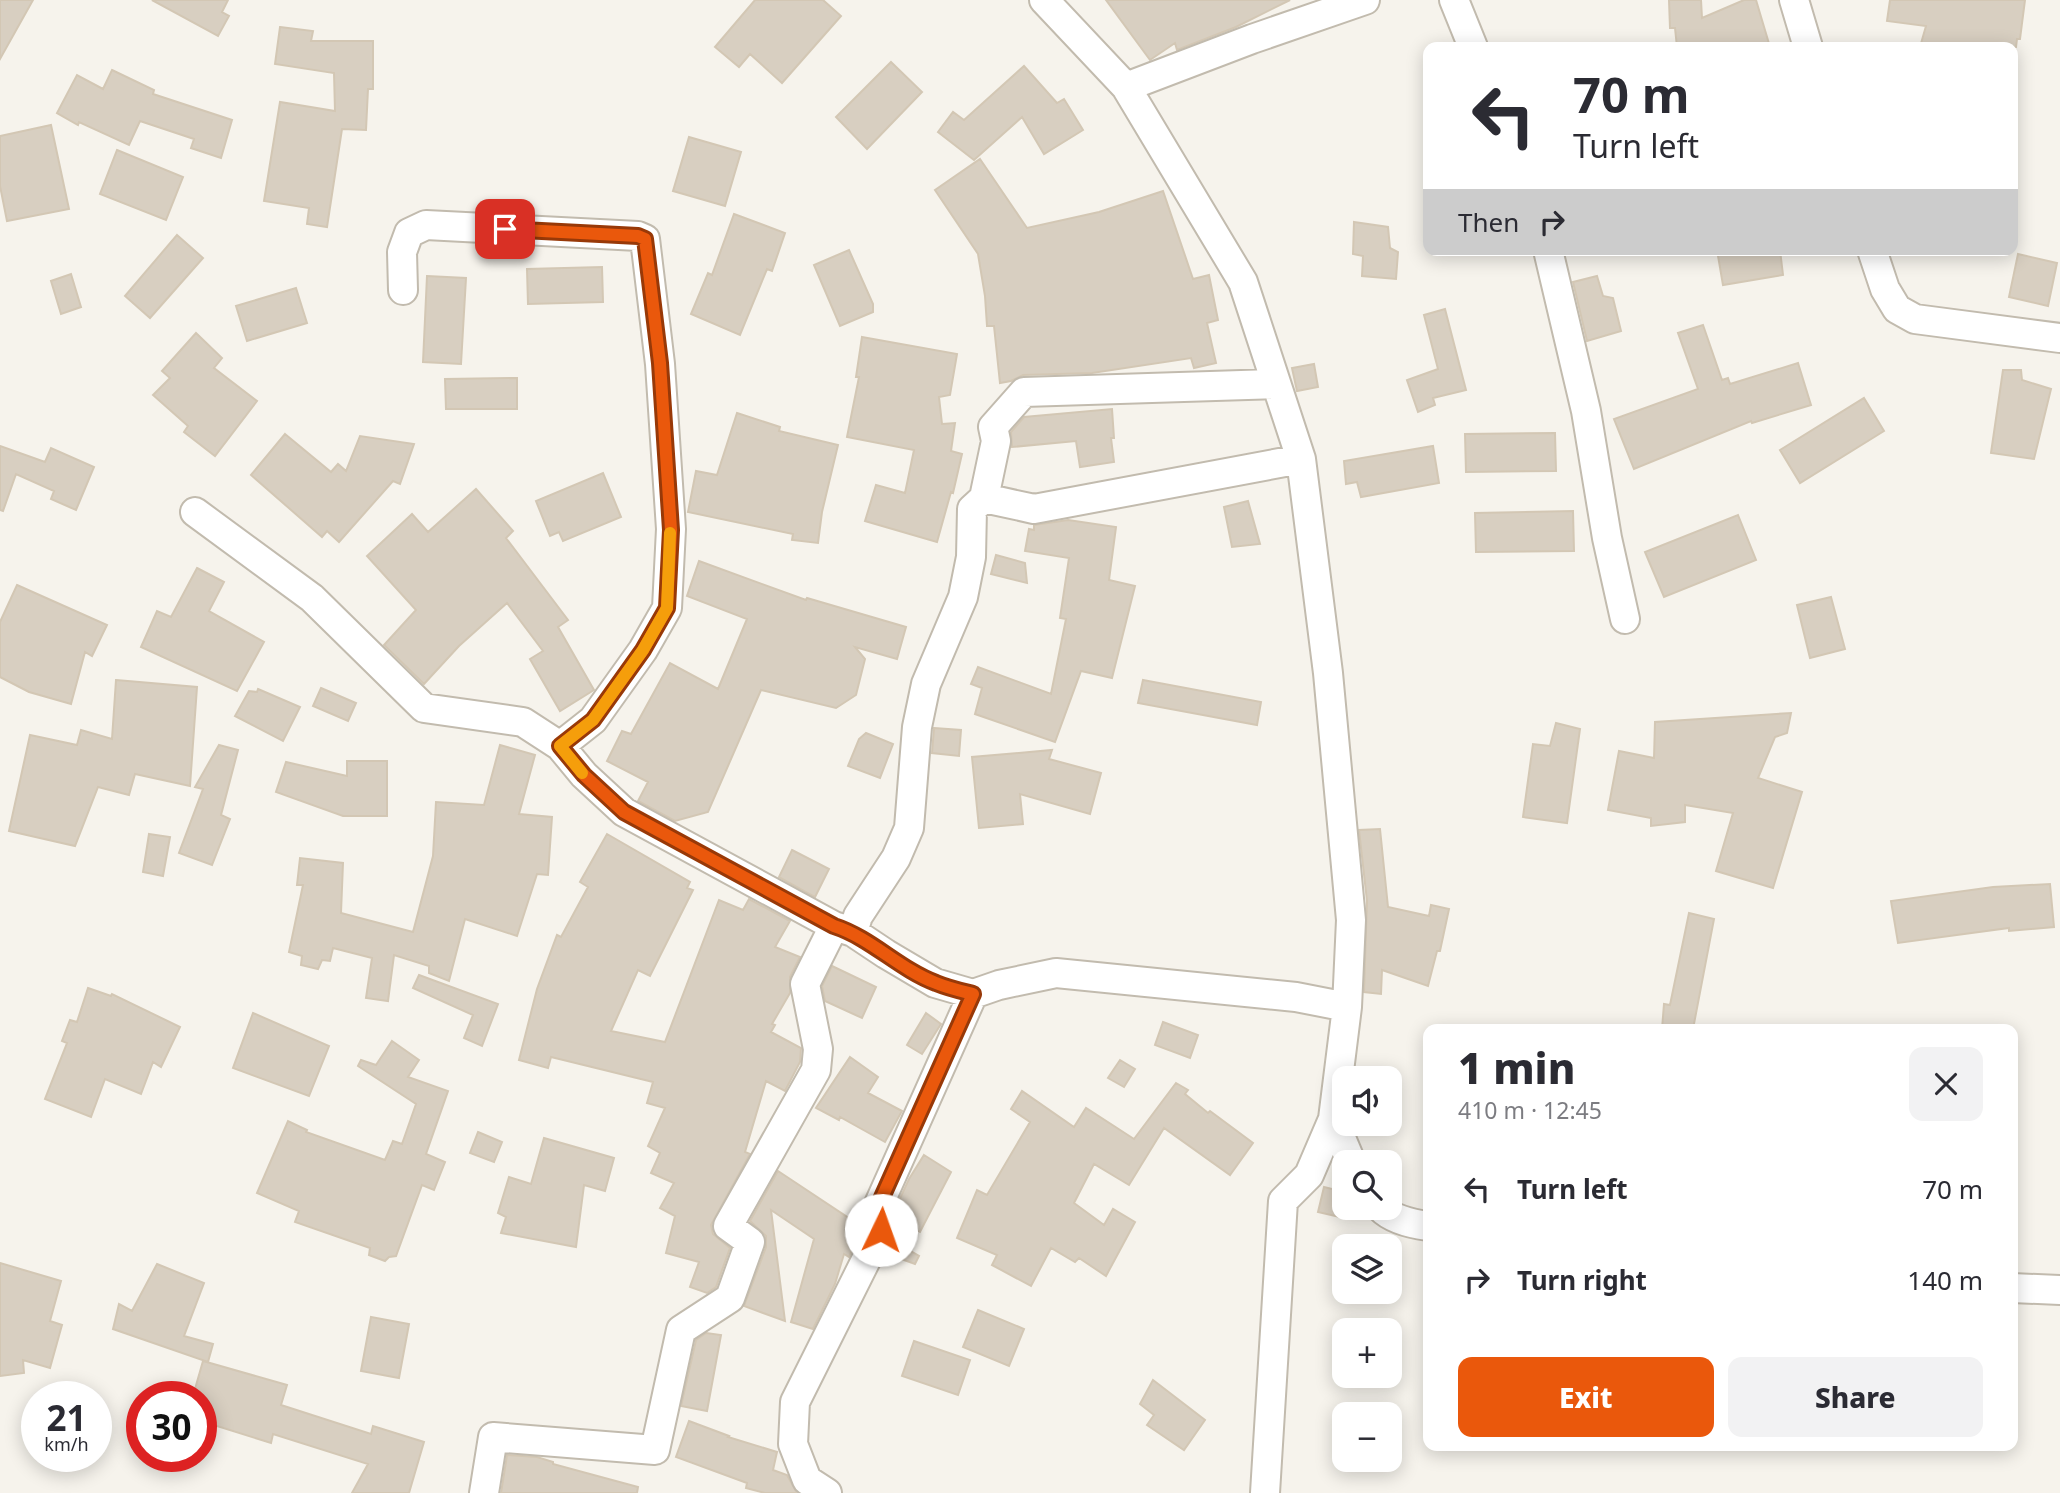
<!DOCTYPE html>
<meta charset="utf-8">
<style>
:root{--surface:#fff;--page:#f2f2f3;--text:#2b2b33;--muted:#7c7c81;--accent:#ea580c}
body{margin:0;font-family:"Noto Sans",sans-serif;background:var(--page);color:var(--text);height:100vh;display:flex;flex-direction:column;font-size:26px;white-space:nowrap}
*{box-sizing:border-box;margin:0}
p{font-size:23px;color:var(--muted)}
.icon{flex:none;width:38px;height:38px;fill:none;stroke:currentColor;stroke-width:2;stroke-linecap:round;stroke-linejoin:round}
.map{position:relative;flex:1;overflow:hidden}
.sheet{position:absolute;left:1423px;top:1024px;width:595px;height:427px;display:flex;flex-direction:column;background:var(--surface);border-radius:14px;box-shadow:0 4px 18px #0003}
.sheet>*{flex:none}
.hud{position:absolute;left:1423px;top:42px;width:595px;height:214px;border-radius:14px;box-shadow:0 4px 18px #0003;background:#fff;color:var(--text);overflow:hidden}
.fabs{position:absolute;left:1332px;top:1066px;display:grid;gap:14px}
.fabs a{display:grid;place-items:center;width:70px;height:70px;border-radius:14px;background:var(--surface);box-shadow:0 4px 18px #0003;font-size:35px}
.speed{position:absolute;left:21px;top:1381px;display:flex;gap:14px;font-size:35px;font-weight:700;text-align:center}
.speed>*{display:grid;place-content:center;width:91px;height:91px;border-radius:50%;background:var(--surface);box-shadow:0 4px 18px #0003;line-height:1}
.speed small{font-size:18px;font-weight:400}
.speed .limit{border:10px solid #d22;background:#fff;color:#111}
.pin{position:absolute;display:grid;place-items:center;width:60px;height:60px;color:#fff;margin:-30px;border-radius:14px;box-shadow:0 4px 10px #0006}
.me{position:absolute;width:77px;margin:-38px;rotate:3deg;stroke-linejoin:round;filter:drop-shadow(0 0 5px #0008)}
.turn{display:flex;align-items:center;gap:24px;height:147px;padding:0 35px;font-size:32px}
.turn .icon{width:91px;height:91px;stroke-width:2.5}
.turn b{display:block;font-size:49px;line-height:60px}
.then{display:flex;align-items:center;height:66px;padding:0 35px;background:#0003;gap:14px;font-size:26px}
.round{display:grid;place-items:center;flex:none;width:74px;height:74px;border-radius:14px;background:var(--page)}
.head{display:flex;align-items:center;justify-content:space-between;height:119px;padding:0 35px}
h1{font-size:42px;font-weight:800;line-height:52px}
.cta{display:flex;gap:14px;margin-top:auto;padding:14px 35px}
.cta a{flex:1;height:80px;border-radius:14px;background:var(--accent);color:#fff;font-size:28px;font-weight:800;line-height:80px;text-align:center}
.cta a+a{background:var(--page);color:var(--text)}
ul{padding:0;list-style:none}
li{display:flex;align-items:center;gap:21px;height:91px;padding:0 35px}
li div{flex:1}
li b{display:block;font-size:26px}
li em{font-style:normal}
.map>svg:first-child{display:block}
.building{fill:#d8cfc1;stroke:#d3c7b4;stroke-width:2}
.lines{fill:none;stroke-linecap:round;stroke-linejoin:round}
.minor-casing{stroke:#c2bbae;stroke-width:32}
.minor{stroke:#fff;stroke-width:28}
.route-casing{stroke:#983908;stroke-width:18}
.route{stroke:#ea580c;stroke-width:12}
.slow{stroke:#f59e0b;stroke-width:12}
</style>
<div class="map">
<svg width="2060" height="1493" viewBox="0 0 2060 1493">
<rect width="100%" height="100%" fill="#f6f3ec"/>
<path class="building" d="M 0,0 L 33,0 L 0,59 Z
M 152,0 L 228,0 L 222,12 L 229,16 L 218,36 Z
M 755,0 L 823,0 L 841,16 L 782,83 L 750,54 L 739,67 L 715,47 Z
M 1106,0 L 1290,0 L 1236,27 L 1177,50 L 1175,43 L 1150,60 Z
M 1669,0 L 1701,0 L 1702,18 L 1744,0 L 1756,0 L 1770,47 L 1677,47 L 1675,28 L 1670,28 Z
M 1890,0 L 2025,0 L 2020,39 L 2017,39 L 2016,47 L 1920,47 L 1926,26 L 1887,21 Z
M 280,27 L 313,31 L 311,41 L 373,41 L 373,89 L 368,89 L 366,130 L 342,129 L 327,227 L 307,224 L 309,208 L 264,201 L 280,102 L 335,111 L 334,73 L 275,64 Z
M 891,62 L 922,92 L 867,149 L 836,117 Z
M 1024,66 L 1057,103 L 1064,99 L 1083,130 L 1044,154 L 1022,117 L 974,160 L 938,132 L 953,112 L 964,120 Z
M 112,70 L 154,90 L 153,94 L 232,120 L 221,158 L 191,148 L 194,139 L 140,121 L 129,145 L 79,122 L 78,125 L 57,113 L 77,75 L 103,89 Z
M 51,125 L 69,209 L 7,221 L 0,186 L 0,136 Z
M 689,137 L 741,152 L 725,206 L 673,191 Z
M 117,150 L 183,177 L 166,220 L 100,194 Z
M 980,159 L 1027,228 L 1099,212 L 1163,191 L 1193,279 L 1209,275 L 1218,320 L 1207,323 L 1216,363 L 1194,368 L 1191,358 L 1092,373 L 1023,375 L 1011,381 L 1000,383 L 994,326 L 987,326 L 985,296 L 978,254 L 935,190 Z
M 734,214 L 785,233 L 772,271 L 767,269 L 740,335 L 691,314 L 708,273 L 712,275 Z
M 1354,222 L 1388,227 L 1390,248 L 1398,252 L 1396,279 L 1362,276 L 1363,256 L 1353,254 Z
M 177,235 L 203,258 L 150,318 L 125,296 Z
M 849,250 L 873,304 L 873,312 L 840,326 L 814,265 Z
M 1717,250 L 1780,250 L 1783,275 L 1723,285 Z
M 2018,254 L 2057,263 L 2048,306 L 2009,297 Z
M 602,267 L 603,302 L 528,304 L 527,269 Z
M 71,274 L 81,307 L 61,314 L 51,281 Z
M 427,276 L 466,278 L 461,364 L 423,362 Z
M 1597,276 L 1603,296 L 1613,298 L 1621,331 L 1587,341 L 1573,282 Z
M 296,288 L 307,323 L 247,341 L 236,306 Z
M 1445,309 L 1466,390 L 1433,398 L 1435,405 L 1418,412 L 1407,380 L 1438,369 L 1424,315 Z
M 1703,325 L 1722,380 L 1728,378 L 1730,384 L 1798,363 L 1811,405 L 1752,423 L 1751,421 L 1634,469 L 1614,419 L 1698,389 L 1678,333 Z
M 196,333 L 222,358 L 214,368 L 257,401 L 215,456 L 184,432 L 188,426 L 153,395 L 170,378 L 162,371 Z
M 862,337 L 957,354 L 950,395 L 939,397 L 942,424 L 955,423 L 951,451 L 962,454 L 953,493 L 951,492 L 937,542 L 865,521 L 876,485 L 905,493 L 914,450 L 847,437 L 859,377 L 856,377 Z
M 1314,364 L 1318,387 L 1297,391 L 1292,368 Z
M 2003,370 L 2021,370 L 2022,380 L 2051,389 L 2034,459 L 1991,453 Z
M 517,378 L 517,409 L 446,409 L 445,379 Z
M 1864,398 L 1884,431 L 1800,483 L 1780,450 Z
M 1112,409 L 1114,438 L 1111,438 L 1114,462 L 1080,467 L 1076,441 L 1012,447 L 1011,432 L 1024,417 Z
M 737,413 L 780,427 L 779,431 L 838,445 L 822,512 L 818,543 L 792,540 L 793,534 L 688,512 L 696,471 L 717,475 Z
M 1555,433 L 1556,471 L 1466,472 L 1465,434 Z
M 285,434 L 331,472 L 338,464 L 346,471 L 360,436 L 414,444 L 400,484 L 393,481 L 339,542 L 327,531 L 322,537 L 251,475 Z
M 0,446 L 45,462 L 51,448 L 94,467 L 76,510 L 51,499 L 54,491 L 16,474 L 3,511 L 0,510 Z
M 1433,446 L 1439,483 L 1361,497 L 1357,482 L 1346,484 L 1344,461 Z
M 603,473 L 621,517 L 563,541 L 559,532 L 550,536 L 536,501 Z
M 476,489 L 513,531 L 506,538 L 568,620 L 558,627 L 594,690 L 560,711 L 530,659 L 543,651 L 507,603 L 459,646 L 424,684 L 384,645 L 416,610 L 367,556 L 412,514 L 428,532 Z
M 1248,501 L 1260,544 L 1232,547 L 1224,507 Z
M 1573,511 L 1574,551 L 1476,552 L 1475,513 Z
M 1738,515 L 1756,560 L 1664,597 L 1645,552 Z
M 1068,520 L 1116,527 L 1109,580 L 1135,586 L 1112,678 L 1081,671 L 1055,742 L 975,714 L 982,688 L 971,684 L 978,667 L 1051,694 L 1066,619 L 1060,618 L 1069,558 L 1025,551 L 1029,529 L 1034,530 L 1034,525 Z
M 996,555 L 1025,563 L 1027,583 L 991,574 Z
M 699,561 L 806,600 L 807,598 L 906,627 L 897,659 L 855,647 L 865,659 L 856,695 L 836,708 L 761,690 L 708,812 L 675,821 L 638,801 L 648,782 L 607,761 L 622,731 L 631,734 L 670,663 L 718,689 L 747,619 L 687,596 Z
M 197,568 L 224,582 L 209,611 L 264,642 L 237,691 L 141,647 L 157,611 L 171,617 Z
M 17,585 L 107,625 L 92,656 L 85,652 L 71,704 L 29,692 L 0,677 L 0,622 Z
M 1831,597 L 1845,649 L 1810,658 L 1797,605 Z
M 116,680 L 197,687 L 190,786 L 135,774 L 129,795 L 98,787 L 75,846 L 9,831 L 30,735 L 77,745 L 81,730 L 112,739 Z
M 1143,680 L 1261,702 L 1257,725 L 1138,703 Z
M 321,688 L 356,703 L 348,721 L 313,706 Z
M 258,689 L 300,707 L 283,741 L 235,716 L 249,691 L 257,692 Z
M 1791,713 L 1787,733 L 1775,737 L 1758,778 L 1802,792 L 1773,888 L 1716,871 L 1733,813 L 1685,805 L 1685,822 L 1651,826 L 1651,818 L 1608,810 L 1619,751 L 1654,758 L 1655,722 Z
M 1556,723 L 1580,729 L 1567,823 L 1523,817 L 1533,744 L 1550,746 Z
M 934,728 L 961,730 L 959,756 L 932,753 Z
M 866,733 L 893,744 L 880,778 L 848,766 L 859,739 Z
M 219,745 L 238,750 L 221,815 L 230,819 L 212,865 L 179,853 L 203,789 L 195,787 Z
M 500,745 L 535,755 L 519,814 L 552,817 L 548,875 L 537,874 L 517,936 L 465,919 L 449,981 L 429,973 L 429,966 L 394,955 L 388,1001 L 366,998 L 372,958 L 333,948 L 330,961 L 322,960 L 318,969 L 301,965 L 302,956 L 289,952 L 303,885 L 297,885 L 300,858 L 343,863 L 341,913 L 413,932 L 433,856 L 436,802 L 484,805 Z
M 1052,750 L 1049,759 L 1101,773 L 1090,814 L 1020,794 L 1023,824 L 979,828 L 972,757 Z
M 347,761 L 387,761 L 387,816 L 343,816 L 276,792 L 286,762 L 347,776 Z
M 1380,829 L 1388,907 L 1429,916 L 1431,905 L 1449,909 L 1440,951 L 1437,951 L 1428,986 L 1382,970 L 1381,994 L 1364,992 L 1367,901 L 1359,830 Z
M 149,834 L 170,837 L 163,876 L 143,872 Z
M 607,834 L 690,882 L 687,888 L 693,890 L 650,976 L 638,970 L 611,1031 L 665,1042 L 719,900 L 743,910 L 749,899 L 790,921 L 775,947 L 800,957 L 790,977 L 790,993 L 772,1024 L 775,1025 L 771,1032 L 801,1048 L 800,1062 L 785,1091 L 766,1081 L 745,1152 L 750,1154 L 711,1225 L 713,1234 L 730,1248 L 716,1287 L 707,1293 L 690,1287 L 699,1262 L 666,1253 L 675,1216 L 660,1208 L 674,1183 L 651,1173 L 660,1153 L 648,1146 L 665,1108 L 647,1103 L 653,1082 L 551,1057 L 548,1068 L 519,1060 L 537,989 L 557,935 L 561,937 L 588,887 L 580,882 Z
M 792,850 L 829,869 L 815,897 L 779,877 Z
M 2050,884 L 2054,927 L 2009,931 L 2009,928 L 1898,943 L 1891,901 L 1993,887 Z
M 1689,913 L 1714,919 L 1693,1029 L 1662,1029 L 1664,1004 L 1670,1005 Z
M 832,966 L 876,987 L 862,1018 L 825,1001 L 822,986 Z
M 419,975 L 498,1004 L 482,1046 L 464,1038 L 473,1015 L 413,988 Z
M 88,988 L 111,996 L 112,994 L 180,1027 L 161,1067 L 153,1062 L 141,1094 L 105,1079 L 91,1117 L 45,1099 L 67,1043 L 62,1041 L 70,1020 L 77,1022 Z
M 253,1013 L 329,1046 L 309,1096 L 233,1068 Z
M 926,1013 L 941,1024 L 922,1054 L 907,1045 Z
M 1163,1022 L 1198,1035 L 1190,1058 L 1155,1045 Z
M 392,1041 L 419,1060 L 408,1077 L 448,1091 L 426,1154 L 445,1162 L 434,1190 L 422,1185 L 396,1256 L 389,1257 L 385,1261 L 369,1255 L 370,1248 L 295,1222 L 299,1211 L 257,1193 L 288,1121 L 307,1130 L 306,1132 L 385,1160 L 393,1141 L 402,1144 L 416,1104 L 358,1066 L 361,1060 L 376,1065 Z
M 850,1057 L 878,1077 L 868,1093 L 902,1111 L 885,1142 L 840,1117 L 839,1120 L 816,1108 Z
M 1120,1060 L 1135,1069 L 1124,1087 L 1108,1078 Z
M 1176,1083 L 1188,1090 L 1185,1094 L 1208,1113 L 1210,1111 L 1253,1143 L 1230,1175 L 1164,1128 L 1129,1185 L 1094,1164 L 1074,1203 L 1104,1225 L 1113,1209 L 1135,1222 L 1106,1276 L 1079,1258 L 1075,1262 L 1051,1248 L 1031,1286 L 992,1265 L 997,1255 L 957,1238 L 977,1190 L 987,1195 L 1030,1122 L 1011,1109 L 1022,1091 L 1074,1127 L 1086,1108 L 1134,1139 Z
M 478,1132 L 502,1142 L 494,1162 L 470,1153 Z
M 544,1138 L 614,1158 L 605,1191 L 584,1185 L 576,1247 L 501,1233 L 506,1217 L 498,1213 L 509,1177 L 531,1184 Z
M 924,1155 L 951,1172 L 920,1232 L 902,1222 L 895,1242 L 919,1256 L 915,1264 L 887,1254 L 898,1229 L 896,1207 L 909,1179 Z
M 778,1171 L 858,1224 L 860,1221 L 864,1224 L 849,1257 L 844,1254 L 835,1284 L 813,1329 L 791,1322 L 814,1239 L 771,1210 L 785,1321 L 744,1306 L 766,1247 L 766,1236 L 750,1221 Z
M 1324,1187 L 1344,1192 L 1344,1218 L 1318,1212 Z
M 0,1263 L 61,1281 L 50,1321 L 62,1325 L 50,1368 L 23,1360 L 24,1373 L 0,1376 Z
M 157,1264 L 204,1283 L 184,1336 L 213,1344 L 208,1362 L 113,1329 L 119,1304 L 132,1311 Z
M 978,1310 L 1024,1329 L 1009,1366 L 963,1347 Z
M 371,1317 L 409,1324 L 399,1378 L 361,1371 Z
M 706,1333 L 721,1335 L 707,1411 L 681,1406 L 696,1340 Z
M 914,1341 L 970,1360 L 958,1395 L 902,1376 Z
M 203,1361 L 287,1385 L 281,1405 L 371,1434 L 373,1426 L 424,1442 L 409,1493 L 352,1493 L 368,1464 L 273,1434 L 271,1443 L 201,1421 L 201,1396 L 193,1396 Z
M 1153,1380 L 1205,1420 L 1184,1450 L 1147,1425 L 1154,1415 L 1140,1404 Z
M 689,1421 L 729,1436 L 728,1437 L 777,1452 L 773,1470 L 787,1475 L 797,1493 L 765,1493 L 746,1488 L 747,1483 L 676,1457 Z
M 507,1455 L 537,1457 L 553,1462 L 553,1464 L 638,1487 L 637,1493 L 501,1493 Z"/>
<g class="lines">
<defs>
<path id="minor" d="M 1044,0 L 1126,87 L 1243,282 L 1301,459 L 1328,673 L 1351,920 L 1347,1007 L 1333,1119 L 1309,1175 L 1283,1201 L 1265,1493
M 1454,0 L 1473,47
M 1794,0 L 1808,47
M 1126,87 L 1252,39 L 1365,0
M 1548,250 L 1586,411 L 1607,538 L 1625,619
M 1872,250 L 1885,289 L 1897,309 L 1915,319 L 2060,338
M 403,290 L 402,252 L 409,233 L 426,225 L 638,236 L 645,239 L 660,364 L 671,529 L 667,608 L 643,650 L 593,720 L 560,746
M 984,498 L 1034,509 L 1301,459
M 195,512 L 312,598 L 424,708 L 523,722 L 560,746 L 584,775 L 624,812 L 834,926 L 853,932 L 886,954 L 935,983 L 973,994 L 999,985 L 1056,973 L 1296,997 L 1347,1007
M 853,932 L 858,916 L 896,858 L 909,828 L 917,727 L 926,684 L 963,597 L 971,557 L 972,509 L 984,498 L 996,441 L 993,427 L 1024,392 L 1276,384
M 1333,1119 L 1351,1162
M 1381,1208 C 1392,1219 1413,1224 1428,1226
M 2012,1288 L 2060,1290
M 484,1493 L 493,1437 L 655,1450 L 681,1330 L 730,1298 L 750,1242 L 728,1226 L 816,1070 L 818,1049 L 805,984 L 834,926
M 827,1493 L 807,1480 L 793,1444 L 795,1402 L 881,1230 L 879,1204 L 973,994"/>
</defs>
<use href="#minor" class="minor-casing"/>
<use href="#minor" class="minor"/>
</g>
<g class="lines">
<defs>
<path id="route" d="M 505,229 L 638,236 L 645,239 L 660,363 L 671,530 L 667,608 L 643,650 L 593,720 L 560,746 L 584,775 L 624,812 L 834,926 C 871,938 899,969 936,983 C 948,988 961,991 973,994 L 879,1204 L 881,1230"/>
</defs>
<use href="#route" class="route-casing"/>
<use href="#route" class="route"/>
<path class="slow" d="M 582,773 L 560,746 L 593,720 L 643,650 L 667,608 L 670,533"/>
</g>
</svg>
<div class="fabs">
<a><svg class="icon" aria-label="sound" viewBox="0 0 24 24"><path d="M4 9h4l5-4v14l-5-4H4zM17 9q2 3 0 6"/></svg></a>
<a><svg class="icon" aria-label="search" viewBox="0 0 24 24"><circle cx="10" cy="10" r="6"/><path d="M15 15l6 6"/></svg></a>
<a><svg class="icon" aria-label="layers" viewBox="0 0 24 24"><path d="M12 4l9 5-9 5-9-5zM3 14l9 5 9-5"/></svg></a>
<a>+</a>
<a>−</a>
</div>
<div class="speed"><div>21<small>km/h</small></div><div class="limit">30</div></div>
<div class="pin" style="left:505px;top:229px;background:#d93025"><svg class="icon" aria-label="arrive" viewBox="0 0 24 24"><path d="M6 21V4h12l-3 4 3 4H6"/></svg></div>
<svg class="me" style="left:881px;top:1230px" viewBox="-20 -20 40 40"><circle r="19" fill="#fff"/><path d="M0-13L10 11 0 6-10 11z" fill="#ea580c"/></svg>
<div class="hud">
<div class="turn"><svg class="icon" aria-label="left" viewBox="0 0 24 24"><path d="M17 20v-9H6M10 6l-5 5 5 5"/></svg><div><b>70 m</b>Turn left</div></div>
<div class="then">Then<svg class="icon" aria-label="right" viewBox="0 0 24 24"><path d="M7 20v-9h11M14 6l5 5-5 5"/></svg></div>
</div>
<section class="sheet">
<div class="head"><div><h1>1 min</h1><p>410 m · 12:45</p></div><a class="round"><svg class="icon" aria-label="close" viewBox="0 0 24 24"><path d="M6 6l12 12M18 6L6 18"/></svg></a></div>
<ul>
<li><svg class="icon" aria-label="left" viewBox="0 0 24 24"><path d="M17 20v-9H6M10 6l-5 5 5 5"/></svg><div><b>Turn left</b></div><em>70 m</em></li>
<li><svg class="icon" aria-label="right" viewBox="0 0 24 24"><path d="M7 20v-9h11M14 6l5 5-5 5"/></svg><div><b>Turn right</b></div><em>140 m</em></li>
</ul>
<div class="cta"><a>Exit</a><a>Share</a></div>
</section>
</div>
